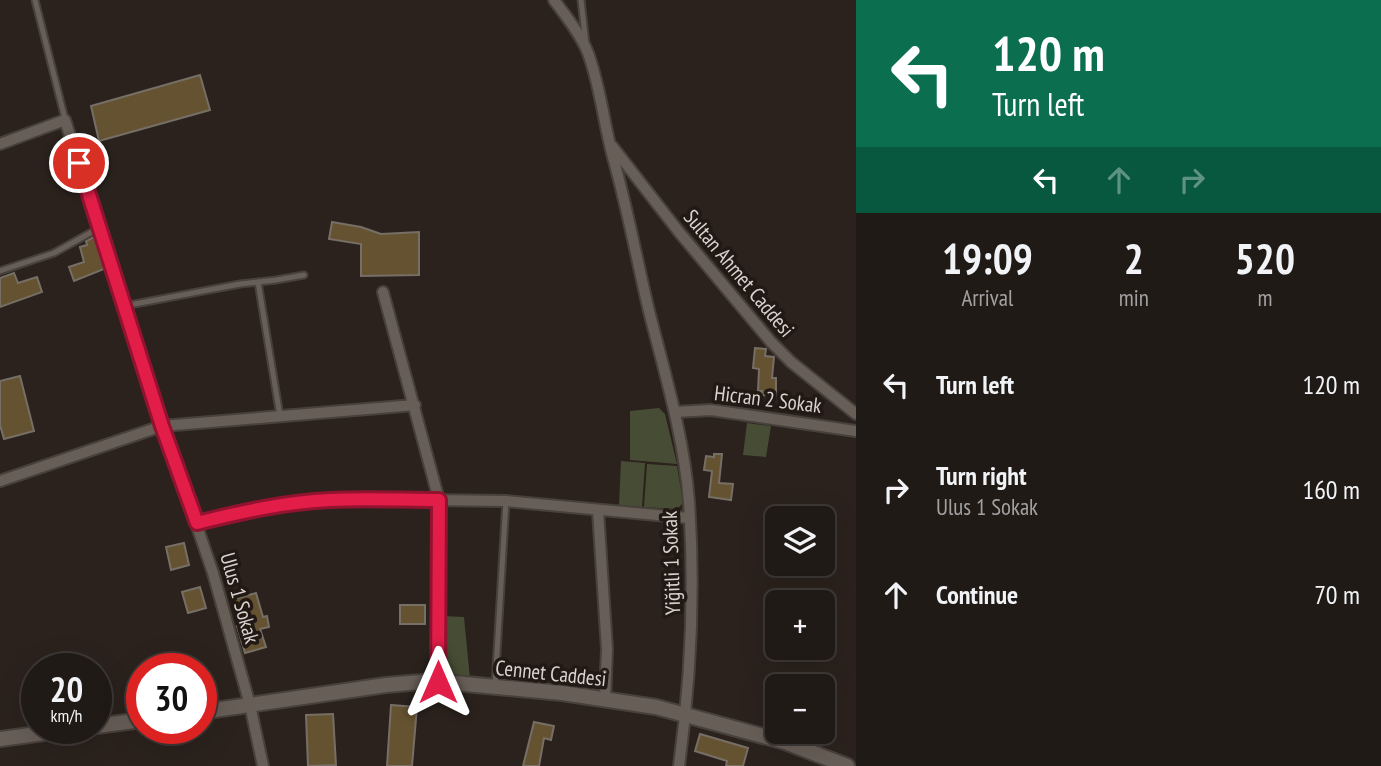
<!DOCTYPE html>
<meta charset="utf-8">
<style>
:root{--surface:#201a16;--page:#28231f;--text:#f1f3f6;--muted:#a2a1a1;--line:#3d3835}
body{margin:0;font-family:"PT Sans Narrow",sans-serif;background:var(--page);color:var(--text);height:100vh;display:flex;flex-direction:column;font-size:26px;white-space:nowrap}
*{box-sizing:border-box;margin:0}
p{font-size:23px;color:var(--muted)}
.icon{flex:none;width:38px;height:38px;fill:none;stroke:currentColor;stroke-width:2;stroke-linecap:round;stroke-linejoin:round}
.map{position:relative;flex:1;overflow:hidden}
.side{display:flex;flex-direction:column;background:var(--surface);width:525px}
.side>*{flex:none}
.banner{background:#0b6e4f;color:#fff;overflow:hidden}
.controls{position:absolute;left:765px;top:506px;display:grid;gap:14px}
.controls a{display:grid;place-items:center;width:70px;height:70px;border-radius:10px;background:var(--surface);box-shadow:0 7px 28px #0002,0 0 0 2px var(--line);font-size:35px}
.speed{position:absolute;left:21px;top:653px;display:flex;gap:14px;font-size:35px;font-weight:700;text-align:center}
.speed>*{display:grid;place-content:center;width:91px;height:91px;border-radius:50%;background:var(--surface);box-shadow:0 7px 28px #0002,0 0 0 2px var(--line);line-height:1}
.speed small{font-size:18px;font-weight:400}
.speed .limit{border:10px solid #d22;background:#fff;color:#111}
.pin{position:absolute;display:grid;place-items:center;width:60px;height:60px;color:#fff;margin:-30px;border:4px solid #fff;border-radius:50%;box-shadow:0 2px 7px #0007}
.me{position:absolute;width:77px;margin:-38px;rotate:0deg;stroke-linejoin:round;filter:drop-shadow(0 0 5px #0008)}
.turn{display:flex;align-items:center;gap:24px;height:147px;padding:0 21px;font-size:32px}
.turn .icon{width:91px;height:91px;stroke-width:2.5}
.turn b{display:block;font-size:49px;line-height:60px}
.lanes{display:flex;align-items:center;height:66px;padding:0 21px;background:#0003;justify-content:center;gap:35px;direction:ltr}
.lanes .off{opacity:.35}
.eta{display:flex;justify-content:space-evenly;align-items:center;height:119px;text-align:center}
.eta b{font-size:42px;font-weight:800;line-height:49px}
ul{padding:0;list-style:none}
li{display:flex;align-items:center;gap:21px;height:105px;padding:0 21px}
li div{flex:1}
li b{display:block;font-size:26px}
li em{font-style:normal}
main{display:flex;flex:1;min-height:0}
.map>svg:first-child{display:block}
.green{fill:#474d34}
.building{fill:#655231;stroke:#766f66;stroke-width:2}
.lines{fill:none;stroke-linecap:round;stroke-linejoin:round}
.lane-casing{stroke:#47403b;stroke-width:9}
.street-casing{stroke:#47403b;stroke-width:14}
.secondary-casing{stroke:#47403b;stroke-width:18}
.lane{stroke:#685e58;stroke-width:5}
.street{stroke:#685e58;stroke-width:10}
.secondary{stroke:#685e58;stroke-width:14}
.route-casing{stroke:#92132f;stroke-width:18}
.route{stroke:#e11d48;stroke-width:12}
.labels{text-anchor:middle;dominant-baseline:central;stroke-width:7;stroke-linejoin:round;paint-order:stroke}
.street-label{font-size:21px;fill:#d9d3cf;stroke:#221914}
</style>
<main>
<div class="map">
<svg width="856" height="766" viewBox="0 0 856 766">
<rect width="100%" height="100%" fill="#2b221d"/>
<path class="green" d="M 659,408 L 665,414 L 677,464 L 630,460 L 630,411 Z
M 747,423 L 771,426 L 766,457 L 743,455 Z
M 621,461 L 645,463 L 642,507 L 619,505 Z
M 647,464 L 677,466 L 683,503 L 677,509 L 644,507 Z
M 442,616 L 464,617 L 470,679 L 442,677 Z"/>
<path class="building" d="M 200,75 L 210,110 L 99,141 L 91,106 Z
M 332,222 L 361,227 L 381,234 L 419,232 L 419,275 L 361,276 L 361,244 L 329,239 Z
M 94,237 L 104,269 L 74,281 L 69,267 L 84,262 L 80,247 L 87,245 L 86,241 Z
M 14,273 L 18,283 L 37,277 L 42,292 L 0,307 L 0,278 Z
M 755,348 L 766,349 L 765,356 L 774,357 L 772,378 L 776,378 L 776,396 L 761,395 L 762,391 L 758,391 L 759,369 L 753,368 Z
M 20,376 L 34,431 L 4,439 L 0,425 L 0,381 Z
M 714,454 L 722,454 L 719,483 L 733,484 L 731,500 L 709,497 L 712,471 L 704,470 L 706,456 L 714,457 Z
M 184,543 L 189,565 L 171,570 L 166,547 Z
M 200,587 L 206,608 L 188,613 L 182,592 Z
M 256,593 L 263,617 L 267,616 L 269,627 L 260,629 L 266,647 L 245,653 L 237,626 L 242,624 L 234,599 Z
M 400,605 L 425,605 L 425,624 L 400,624 Z
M 391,705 L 417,707 L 412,766 L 387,766 Z
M 333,714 L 336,765 L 308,766 L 306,715 Z
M 534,722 L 554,726 L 551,740 L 544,738 L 539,766 L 523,766 Z
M 700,734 L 748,748 L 743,766 L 726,766 L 727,761 L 695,751 Z"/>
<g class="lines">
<defs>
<path id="lane" d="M 35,0 L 65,119
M 581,0 L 586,44
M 0,271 L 54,253 L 99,228
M 258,282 L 280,416
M 124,306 L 240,284 L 276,280 L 304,275
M 495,686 L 506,501"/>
<path id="street" d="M 554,0 C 566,16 581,35 588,53 C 601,88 604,126 614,161 C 628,211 637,261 649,311 C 665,374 684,437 689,502 C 695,591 691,678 679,766
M 0,144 L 65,120 L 162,424 L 213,573 L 250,705 L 263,766
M 612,146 L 679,232 L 771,342 L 791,362 L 856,414
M 383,292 L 439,500 L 438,682
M 675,412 L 711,410 L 856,431
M 0,481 L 162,426 L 415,405
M 598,511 L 607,649 L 605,700
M 197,523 L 276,506 L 357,499 L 506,501 L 689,518"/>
<path id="secondary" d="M 201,712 L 386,685 L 433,681 L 562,693 L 656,707 L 785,742 L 847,766
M 96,726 L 142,720
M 0,739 L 81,728"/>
</defs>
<use href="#lane" class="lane-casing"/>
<use href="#street" class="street-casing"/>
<use href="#secondary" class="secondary-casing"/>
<use href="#lane" class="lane"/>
<use href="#street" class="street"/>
<use href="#secondary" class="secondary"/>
</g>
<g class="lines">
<defs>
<path id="route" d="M 79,163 L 162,426 L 197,523 C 241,512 285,502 330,500 C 366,498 402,500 439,500 L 438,682"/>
</defs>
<use href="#route" class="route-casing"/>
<use href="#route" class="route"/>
</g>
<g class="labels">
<g class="street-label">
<text transform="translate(739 273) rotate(50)">Sultan Ahmet Caddesi</text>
<text transform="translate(768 399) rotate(7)">Hicran 2 Sokak</text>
<text transform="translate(671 563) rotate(-92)">Yiğitli 1 Sokak</text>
<text transform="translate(240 598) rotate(74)">Ulus 1 Sokak</text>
<text transform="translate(551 673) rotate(6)">Cennet Caddesi</text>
</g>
</g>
</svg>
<div class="controls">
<a><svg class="icon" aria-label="layers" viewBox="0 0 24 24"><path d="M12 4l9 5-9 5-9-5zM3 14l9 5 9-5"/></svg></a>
<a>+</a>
<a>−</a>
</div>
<div class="speed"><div>20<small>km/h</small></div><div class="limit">30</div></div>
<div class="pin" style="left:79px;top:163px;background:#d93025"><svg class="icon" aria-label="arrive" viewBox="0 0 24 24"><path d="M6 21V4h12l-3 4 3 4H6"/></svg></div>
<svg class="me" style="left:438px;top:682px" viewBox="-20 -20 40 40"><path d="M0-17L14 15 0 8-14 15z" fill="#e11d48" stroke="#fff" stroke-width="4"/></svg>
</div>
<section class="side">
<div class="banner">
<div class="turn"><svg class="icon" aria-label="left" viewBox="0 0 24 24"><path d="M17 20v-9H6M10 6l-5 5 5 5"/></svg><div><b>120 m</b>Turn left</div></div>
<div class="lanes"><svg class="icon" aria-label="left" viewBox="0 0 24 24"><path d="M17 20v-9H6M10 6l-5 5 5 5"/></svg><svg class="icon off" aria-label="ahead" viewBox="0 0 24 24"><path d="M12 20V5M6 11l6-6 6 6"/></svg><svg class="icon off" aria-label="right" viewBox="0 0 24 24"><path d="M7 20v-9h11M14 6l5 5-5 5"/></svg></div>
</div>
<div class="eta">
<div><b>19:09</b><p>Arrival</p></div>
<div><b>2</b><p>min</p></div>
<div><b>520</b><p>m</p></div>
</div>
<ul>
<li><svg class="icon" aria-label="left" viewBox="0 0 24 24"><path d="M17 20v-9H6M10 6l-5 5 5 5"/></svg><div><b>Turn left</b></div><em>120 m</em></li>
<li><svg class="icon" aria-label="right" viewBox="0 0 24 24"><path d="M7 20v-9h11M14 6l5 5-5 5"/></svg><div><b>Turn right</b><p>Ulus 1 Sokak</p></div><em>160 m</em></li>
<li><svg class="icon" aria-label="ahead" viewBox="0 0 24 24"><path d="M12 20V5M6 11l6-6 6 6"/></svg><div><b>Continue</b></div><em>70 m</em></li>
</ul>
</section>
</main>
